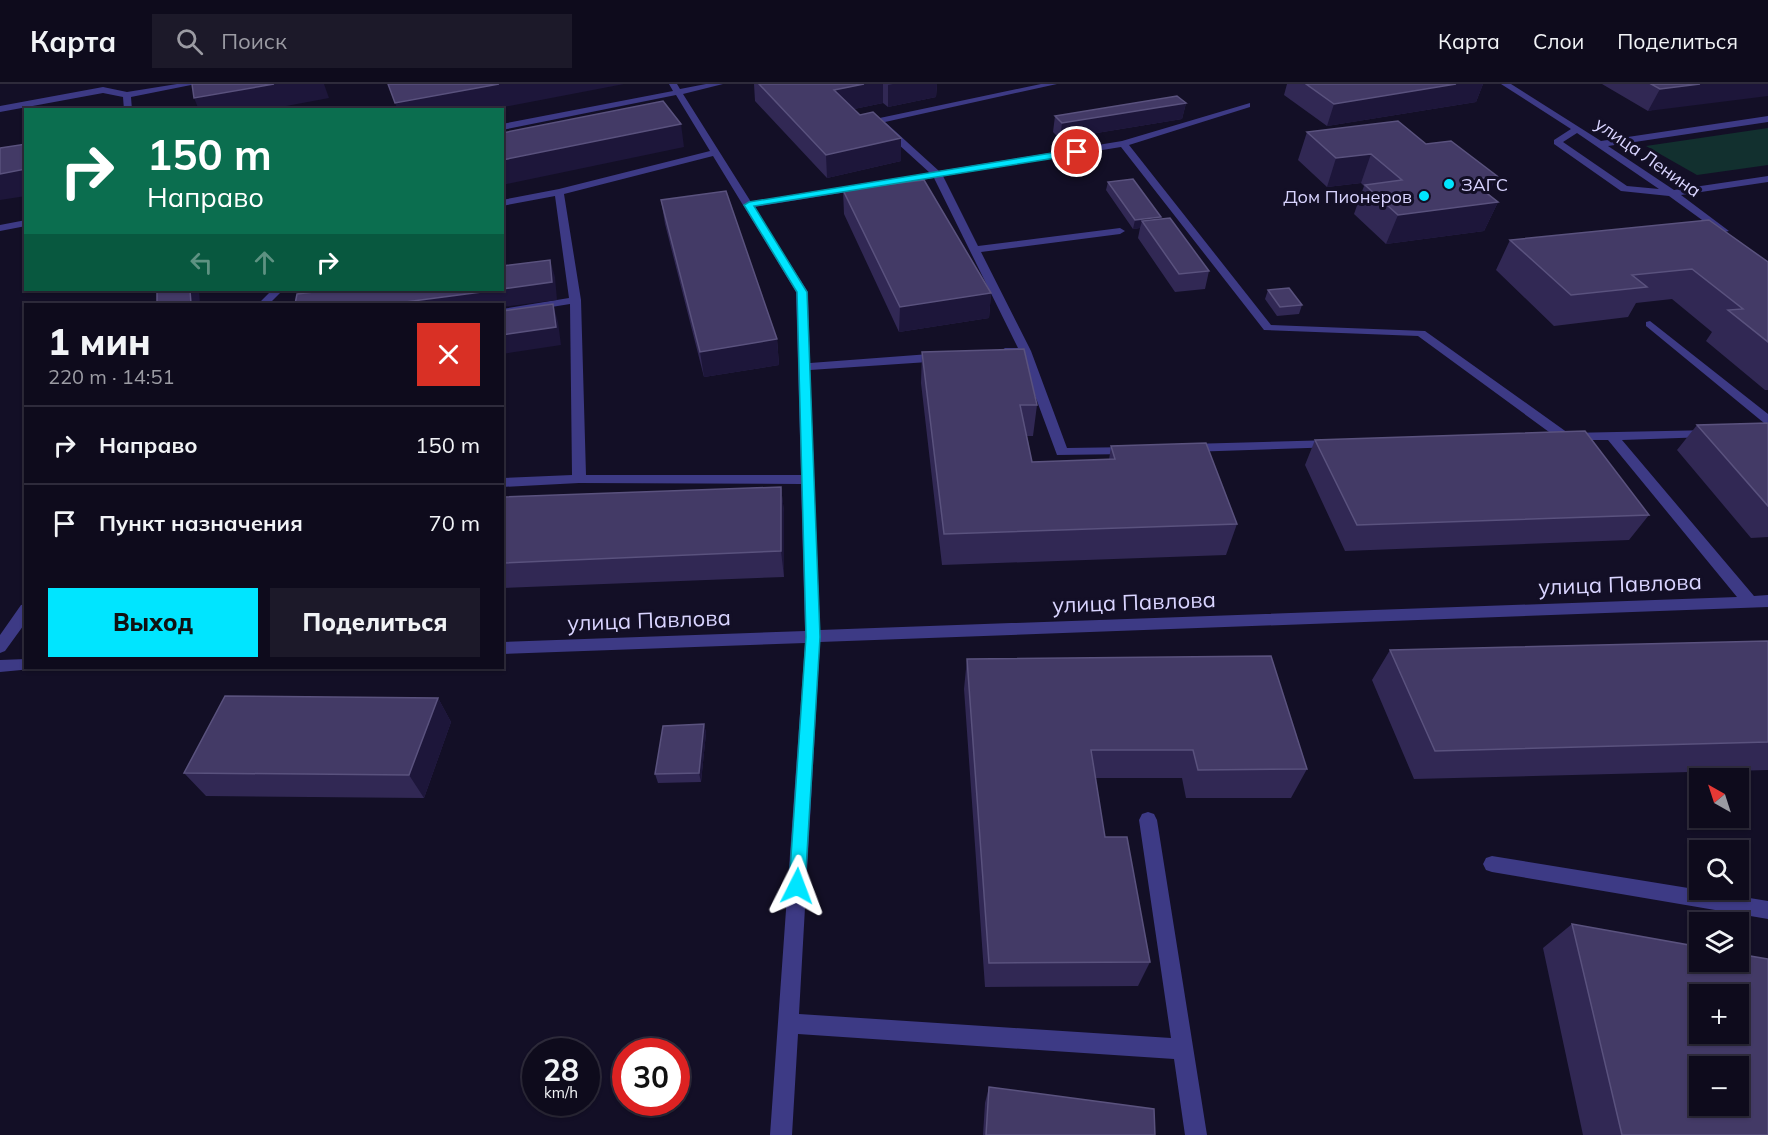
<!DOCTYPE html>
<html lang="ru">
<meta charset="utf-8">
<style>
:root{--surface:#0e0b1c;--page:#1c1929;--text:#f1f3f6;--muted:#9b9ba3;--line:#2e2b3b;--accent:#00e5ff}
body{margin:0;font-family:Mulish,sans-serif;background:var(--page);color:var(--text);height:100vh;display:flex;flex-direction:column;font-size:22px;white-space:nowrap}
*{box-sizing:border-box;margin:0}
p{font-size:20px;color:var(--muted)}
.icon{flex:none;width:33px;height:33px;fill:none;stroke:currentColor;stroke-width:2;stroke-linecap:round;stroke-linejoin:round}
.map{position:relative;flex:1;overflow:hidden}
.panel{position:absolute;left:24px;top:219px;width:480px;height:366px;display:flex;flex-direction:column;background:var(--surface);border-radius:0px;box-shadow:0 2px 4px #0004,0 0 0 2px var(--line)}
.panel>*{flex:none}
.banner{position:absolute;left:24px;top:24px;width:480px;height:183px;border-radius:0px;box-shadow:0 2px 4px #0004,0 0 0 2px var(--line);background:#0b6e4f;color:#fff;overflow:hidden}
.needle{width:39px;rotate:321deg}
.controls{position:absolute;left:1689px;top:684px;display:grid;gap:12px}
.controls a{display:grid;place-items:center;width:60px;height:60px;border-radius:0px;background:var(--surface);box-shadow:0 2px 4px #0004,0 0 0 2px var(--line);font-size:30px}
.speed{position:absolute;left:522px;top:954px;display:flex;gap:12px;font-size:30px;font-weight:700;text-align:center}
.speed>*{display:grid;place-content:center;width:78px;height:78px;border-radius:50%;background:var(--surface);box-shadow:0 2px 4px #0004,0 0 0 2px var(--line);line-height:1}
.speed small{font-size:15px;font-weight:400}
.speed .limit{border:9px solid #d22;background:#fff;color:#111}
.pin{position:absolute;display:grid;place-items:center;width:51px;height:51px;color:#fff;margin:-26px;border:3px solid #fff;border-radius:50%;box-shadow:0 2px 6px #0007}
.me{position:absolute;width:66px;margin:-33px;rotate:3deg;stroke-linejoin:round;filter:drop-shadow(0 0 4px #0008)}
.turn{display:flex;align-items:center;gap:21px;height:126px;padding:0 24px;font-size:27px}
.turn .icon{width:78px;height:78px;stroke-width:2.5}
.turn b{display:block;font-size:42px;line-height:51px}
.lanes{display:flex;align-items:center;height:57px;padding:0 24px;background:#0003;justify-content:center;gap:30px;direction:ltr}
.lanes .off{opacity:.35}
.round{display:grid;place-items:center;flex:none;width:63px;height:63px;border-radius:0px;background:var(--page)}
.summary{display:flex;align-items:center;justify-content:space-between;height:102px;padding:0 24px}
h1{font-size:36px;font-weight:800;line-height:45px}
.button{display:flex;gap:12px;margin-top:auto;padding:12px 24px}
.button a{flex:1;height:69px;border-radius:0px;background:var(--accent);color:#111;font-size:24px;font-weight:800;line-height:69px;text-align:center}
.button a+a{background:var(--page);color:var(--text)}
ul{padding:0;list-style:none}
li{display:flex;align-items:center;gap:18px;height:78px;padding:0 24px;border-top:2px solid var(--line)}
li div{flex:1}
li b{display:block;font-size:22px}
li em{font-style:normal}
header{display:flex;align-items:center;gap:36px;box-sizing:border-box;height:84px;padding:0 30px;background:var(--surface);border-bottom:2px solid var(--line)}
header strong{font-size:28px}
nav{display:flex;gap:33px;margin-inline-start:auto;font-size:21px}
.search{width:420px;height:54px;background:var(--page);display:flex;align-items:center;gap:15px;box-sizing:border-box;padding:0 21px;border-radius:0px;color:var(--muted);font-size:22px}
.map>svg:first-child{display:block}
.green{fill:#12302f}
.lines{fill:none;stroke-linecap:round;stroke-linejoin:round}
.minor{fill:#3d3a85;fill-rule:evenodd}
.wall{fill:#312854}
.shaded-wall{fill:#1d163a}
.building{fill:#433a66;stroke:#5a527e;stroke-width:1.5;fill-rule:evenodd}
.route{fill:#00e5ff;stroke:#0095a6;stroke-width:1.5}
.poi-dot{fill:#00e5ff;stroke:#130f26;stroke-width:2}
.labels{text-anchor:middle;dominant-baseline:central;stroke-width:6;stroke-linejoin:round;paint-order:stroke}
.far-street-label{font-size:18px;fill:#d9d4ff;stroke:#130f26}
.far-poi-label{font-size:18px;fill:#d9d4ff;stroke:#130f26;text-anchor:start}
.street-label{font-size:22px;fill:#d9d4ff;stroke:#130f26}
</style>
<header>
<strong>Карта</strong>
<div class="search"><svg class="icon" aria-label="search" viewBox="0 0 24 24"><circle cx="10" cy="10" r="6"/><path d="M15 15l6 6"/></svg>Поиск</div>
<nav><a>Карта</a><a>Слои</a><a>Поделиться</a></nav>
</header>
<div class="map">
<svg width="1768" height="1051" viewBox="0 0 1768 1051">
<rect width="100%" height="100%" fill="#130f26"/>
<path class="green" d="M 1768,44 L 1768,81 L 1697,91 L 1646,62 Z"/>
<g class="lines">
<path class="minor" d="M 177,0 L 196,0 L 131,13 L 132,26 L 124,26 L 123,13 L 103,9 L 0,28 L 0,22 L 103,3 L 127,8 Z
M 669,0 L 677,0 L 680,5 L 706,0 L 723,0 L 683,10 L 751,118 L 930,89 L 875,39 L 875,35 L 1041,0 L 1057,0 L 885,38 L 939,87 L 1122,57 L 1250,19 L 1250,23 L 1129,61 L 1271,241 L 1425,247 L 1568,349 L 1713,346 L 1714,349 L 1713,352 L 1708,353 L 1622,356 L 1754,512 L 1768,511 L 1768,523 L 820,558 L 799,930 L 1171,954 L 1139,736 L 1142,730 L 1148,728 L 1154,730 L 1157,736 L 1207,1051 L 1185,1051 L 1174,975 L 798,950 L 792,1051 L 770,1051 L 805,559 L 502,570 L 502,558 L 805,547 L 801,400 L 579,399 L 502,403 L 502,394 L 572,391 L 570,220 L 502,231 L 502,225 L 569,214 L 555,112 L 502,122 L 502,116 L 559,105 L 710,67 L 676,11 L 502,46 L 502,40 L 673,7 ZM 1121,63 L 1264,246 L 1418,252 L 1560,356 L 1608,356 L 1737,513 L 820,546 L 810,286 L 943,277 L 949,273 L 943,269 L 810,279 L 808,208 L 754,123 L 934,94 L 1018,264 L 1005,264 L 999,268 L 1005,272 L 1020,271 L 1057,371 L 1129,370 L 1135,366 L 1134,363 L 1067,364 L 1031,267 L 981,168 L 1120,150 L 1125,147 L 1120,144 L 978,162 L 943,92 ZM 713,72 L 796,208 L 801,391 L 586,391 L 581,216 L 564,110 Z
M 1501,0 L 1511,0 L 1601,57 L 1768,32 L 1768,38 L 1608,62 L 1674,106 L 1768,92 L 1768,98 L 1681,111 L 1729,147 L 1720,149 L 1669,112 L 1621,107 L 1554,60 L 1554,56 L 1571,45 ZM 1577,49 L 1659,105 L 1627,102 L 1563,58 Z
M 26,136 L 26,142 L 0,147 L 0,141 Z
M 272,206 L 283,206 L 269,220 L 258,220 Z
M 1650,237 L 1768,330 L 1768,340 L 1764,339 L 1646,242 L 1646,238 Z
M 1333,356 L 1338,357 L 1339,360 L 1338,363 L 1189,368 L 1183,364 L 1189,360 Z
M 26,520 L 26,538 L 5,567 L 0,569 L 0,551 L 21,521 Z
M 26,575 L 26,584 L 33,584 L 32,585 L 0,588 L 0,576 Z
M 1492,772 L 1768,817 L 1768,835 L 1492,788 L 1486,786 L 1483,780 L 1486,774 Z"/>
</g>
<path class="wall" d="M 754,0 L 937,0 L 936,13 L 888,23 L 883,19 L 854,25 L 860,31 L 901,54 L 901,77 L 827,94 L 755,17 Z
M 1287,0 L 1483,0 L 1476,18 L 1327,42 L 1284,11 Z
M 1602,0 L 1768,0 L 1648,27 Z
M 1186,19 L 1182,35 L 1060,55 L 1053,48 L 1055,32 Z
M 1307,48 L 1489,110 L 1498,118 L 1484,147 L 1386,160 L 1354,130 L 1364,102 L 1361,99 L 1327,103 L 1298,76 Z
M 1108,98 L 1161,133 L 1161,135 L 1209,187 L 1205,205 L 1175,208 L 1138,154 L 1140,144 L 1133,145 L 1106,106 Z
M 843,106 L 991,209 L 989,234 L 899,248 L 844,130 Z
M 661,116 L 777,255 L 779,281 L 704,293 L 665,140 Z
M 1510,156 L 1768,178 L 1768,306 L 1765,306 L 1706,257 L 1712,248 L 1672,215 L 1636,219 L 1628,233 L 1554,242 L 1496,186 Z
M 1268,206 L 1302,221 L 1299,230 L 1277,232 L 1265,215 Z
M 922,268 L 1037,321 L 1033,352 L 1027,352 L 1032,378 L 1109,376 L 1111,362 L 1237,440 L 1226,471 L 942,481 L 921,299 Z
M 1768,339 L 1768,453 L 1751,454 L 1677,366 L 1697,341 Z
M 1315,356 L 1649,431 L 1629,456 L 1345,467 L 1305,381 Z
M 781,403 L 784,428 L 784,493 L 502,504 L 502,413 Z
M 1768,557 L 1768,686 L 1414,695 L 1372,596 L 1390,566 Z
M 967,575 L 1307,685 L 1291,714 L 1186,714 L 1182,694 L 1095,694 L 1105,753 L 1150,878 L 1138,902 L 985,903 L 964,605 Z
M 438,614 L 451,638 L 424,714 L 206,712 L 184,689 Z
M 704,640 L 706,649 L 701,698 L 658,699 L 655,690 Z
M 1572,840 L 1768,1051 L 1583,1051 L 1543,864 Z
M 989,1003 L 1155,1051 L 983,1051 L 985,1019 Z"/>
<path class="shaded-wall" d="M 274,0 L 324,0 L 329,14 L 265,26 L 199,26 L 194,14 Z
M 499,0 L 624,0 L 488,26 L 398,26 L 395,19 Z
M 864,0 L 883,0 L 883,19 L 835,29 L 834,6 Z
M 893,0 L 937,0 L 936,13 L 888,23 L 888,1 Z
M 1456,0 L 1483,0 L 1476,18 L 1327,42 L 1334,20 Z
M 1700,0 L 1768,0 L 1768,12 L 1648,27 L 1660,5 Z
M 1186,19 L 1182,35 L 1060,55 L 1062,39 Z
M 681,40 L 684,63 L 502,101 L 502,76 Z
M 901,54 L 901,77 L 827,94 L 826,71 Z
M 1371,70 L 1361,99 L 1327,103 L 1336,74 Z
M 26,85 L 26,112 L 0,116 L 0,90 Z
M 1497,92 L 1484,120 L 1498,118 L 1484,147 L 1386,160 L 1398,131 L 1470,96 Z
M 1161,133 L 1160,142 L 1142,137 L 1140,144 L 1133,145 L 1135,136 Z
M 550,176 L 555,193 L 557,216 L 502,223 L 502,220 L 390,220 L 502,206 Z
M 190,206 L 199,206 L 200,220 L 191,220 Z
M 991,209 L 989,234 L 899,248 L 900,223 Z
M 553,220 L 558,238 L 561,261 L 502,270 L 502,251 Z
M 777,255 L 779,281 L 704,293 L 700,268 Z
M 781,403 L 784,428 L 784,493 L 781,467 Z
M 438,614 L 451,638 L 424,714 L 409,691 Z
M 704,640 L 706,649 L 701,698 L 699,689 Z"/>
<path class="building" d="M 192,0 L 274,0 L 194,14 Z
M 388,0 L 499,0 L 395,19 Z
M 759,0 L 864,0 L 834,6 L 860,31 L 873,28 L 901,54 L 826,71 Z
M 1306,0 L 1456,0 L 1334,20 Z
M 1651,0 L 1700,0 L 1660,5 Z
M 1177,12 L 1186,19 L 1062,39 L 1055,32 Z
M 663,17 L 681,40 L 502,76 L 502,49 Z
M 1398,37 L 1426,60 L 1451,57 L 1497,92 L 1470,96 L 1498,118 L 1398,131 L 1365,101 L 1402,96 L 1371,70 L 1336,74 L 1307,48 Z
M 26,60 L 26,85 L 0,90 L 0,64 Z
M 1133,95 L 1161,133 L 1135,136 L 1108,98 Z
M 924,96 L 991,209 L 900,223 L 843,106 Z
M 726,107 L 777,255 L 700,268 L 661,116 Z
M 1170,134 L 1209,187 L 1179,190 L 1142,137 Z
M 1709,136 L 1768,178 L 1768,258 L 1728,226 L 1743,225 L 1692,185 L 1632,191 L 1647,203 L 1571,211 L 1510,156 Z
M 550,176 L 552,198 L 502,205 L 502,182 Z
M 1289,204 L 1302,221 L 1280,223 L 1268,206 Z
M 157,206 L 190,206 L 191,220 L 157,220 Z
M 331,206 L 497,206 L 390,220 L 295,220 L 297,210 Z
M 553,220 L 556,243 L 502,251 L 502,227 Z
M 1024,265 L 1037,321 L 1020,321 L 1032,378 L 1115,375 L 1111,362 L 1206,359 L 1237,440 L 944,450 L 922,268 Z
M 1768,339 L 1768,422 L 1697,341 Z
M 1585,347 L 1649,431 L 1357,441 L 1315,356 Z
M 781,403 L 781,467 L 502,479 L 502,413 Z
M 1768,557 L 1768,658 L 1435,667 L 1390,566 Z
M 1271,572 L 1307,685 L 1198,686 L 1193,666 L 1091,666 L 1105,753 L 1127,753 L 1150,878 L 989,879 L 967,575 Z
M 225,612 L 438,614 L 409,691 L 184,689 Z
M 704,640 L 699,689 L 655,690 L 663,642 Z
M 1572,840 L 1700,863 L 1700,878 L 1738,878 L 1738,870 L 1768,875 L 1768,1051 L 1622,1051 ZM 1700,910 L 1738,910 L 1738,950 L 1700,950 ZM 1700,982 L 1738,982 L 1738,1022 L 1700,1022 Z
M 989,1003 L 1154,1025 L 1155,1051 L 986,1051 Z"/>
<path class="route" d="M 1077,65 L 1080,66 L 1080,70 L 754,122 L 807,208 L 820,553 L 805,802 L 803,808 L 797,810 L 791,808 L 789,802 L 806,553 L 797,208 L 744,121 L 749,118 Z"/>
<g class="poi-dot">
<circle cx="1449" cy="100" r="6"/>
<circle cx="1424" cy="112" r="6"/>
</g>
<g class="labels">
<g class="far-street-label">
<text transform="translate(1648 73) rotate(35)">улица Ленина</text>
</g>
<g class="far-poi-label">
<text x="1461" y="100">ЗАГС</text>
<text x="1412" y="112" text-anchor="end">Дом Пионеров</text>
</g>
<g class="street-label">
<text transform="translate(1620 500) rotate(-2)">улица Павлова</text>
<text transform="translate(1134 518) rotate(-2)">улица Павлова</text>
<text transform="translate(649 536) rotate(-2)">улица Павлова</text>
</g>
</g>
</svg>
<div class="controls">
<a><svg class="needle" viewBox="-14 -14 28 28"><path d="M0-13l5 13h-10z" fill="#e53935"/><path d="M0 13l5-13h-10z" fill="#9b9ba3"/></svg></a>
<a><svg class="icon" aria-label="search" viewBox="0 0 24 24"><circle cx="10" cy="10" r="6"/><path d="M15 15l6 6"/></svg></a>
<a><svg class="icon" aria-label="layers" viewBox="0 0 24 24"><path d="M12 4l9 5-9 5-9-5zM3 14l9 5 9-5"/></svg></a>
<a>+</a>
<a>−</a>
</div>
<div class="speed"><div>28<small>km/h</small></div><div class="limit">30</div></div>
<div class="pin" style="left:1077px;top:68px;background:#d93025"><svg class="icon" aria-label="arrive" viewBox="0 0 24 24"><path d="M6 21V4h12l-3 4 3 4H6"/></svg></div>
<svg class="me" style="left:797px;top:802px" viewBox="-20 -20 40 40"><path d="M0-17L14 15 0 8-14 15z" fill="#00e5ff" stroke="#fff" stroke-width="4"/></svg>
<div class="banner">
<div class="turn"><svg class="icon" aria-label="right" viewBox="0 0 24 24"><path d="M7 20v-9h11M14 6l5 5-5 5"/></svg><div><b>150 m</b>Направо</div></div>
<div class="lanes"><svg class="icon off" aria-label="left" viewBox="0 0 24 24"><path d="M17 20v-9H6M10 6l-5 5 5 5"/></svg><svg class="icon off" aria-label="ahead" viewBox="0 0 24 24"><path d="M12 20V5M6 11l6-6 6 6"/></svg><svg class="icon" aria-label="right" viewBox="0 0 24 24"><path d="M7 20v-9h11M14 6l5 5-5 5"/></svg></div>
</div>
<section class="panel">
<div class="summary"><div><h1>1 мин</h1><p>220 m · 14:51</p></div><a class="round" style="background:#d93025;color:#fff"><svg class="icon" aria-label="close" viewBox="0 0 24 24"><path d="M6 6l12 12M18 6L6 18"/></svg></a></div>
<ul>
<li><svg class="icon" aria-label="right" viewBox="0 0 24 24"><path d="M7 20v-9h11M14 6l5 5-5 5"/></svg><div><b>Направо</b></div><em>150 m</em></li>
<li><svg class="icon" aria-label="arrive" viewBox="0 0 24 24"><path d="M6 21V4h12l-3 4 3 4H6"/></svg><div><b>Пункт назначения</b></div><em>70 m</em></li>
</ul>
<div class="button"><a>Выход</a><a>Поделиться</a></div>
</section>
</div>
